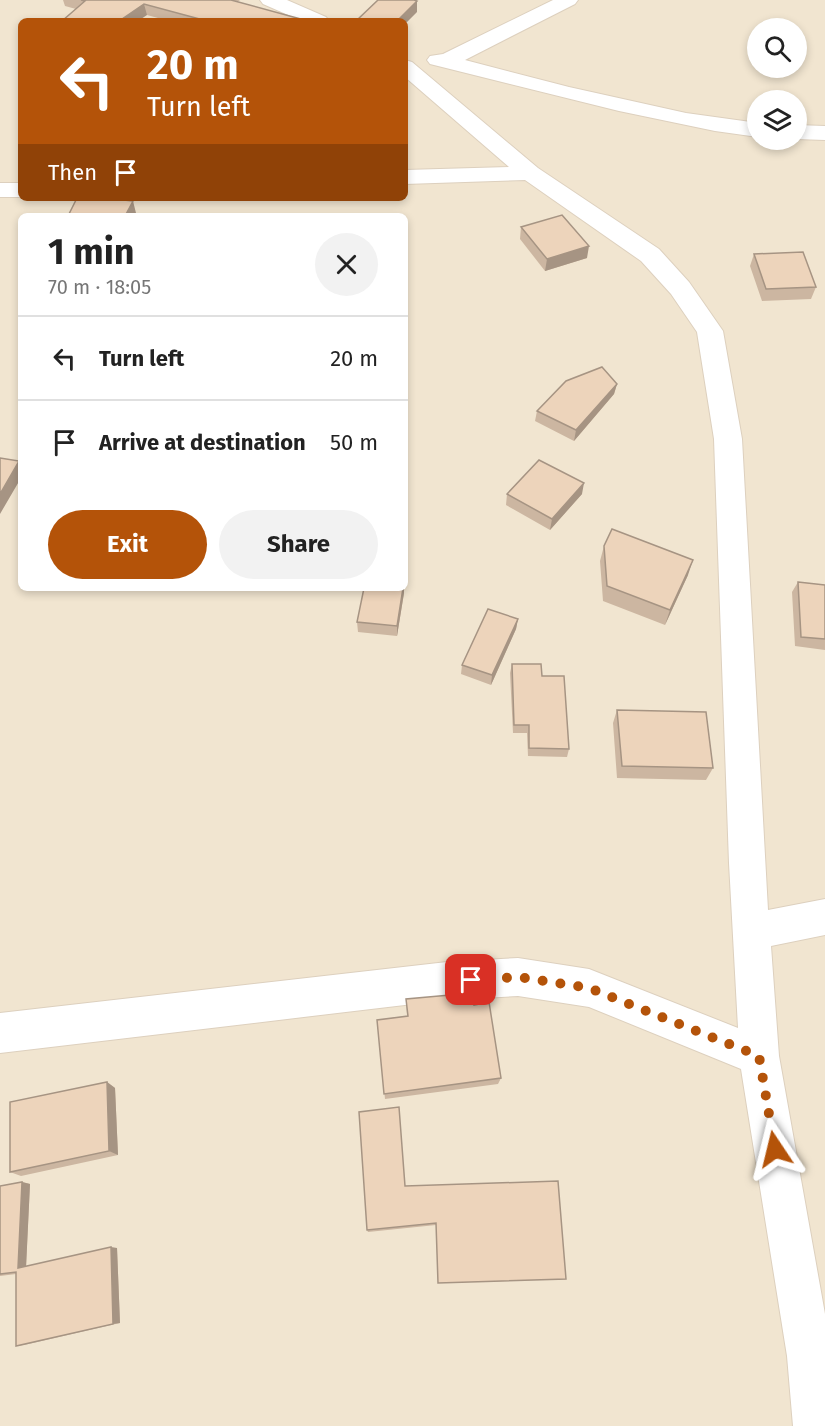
<!DOCTYPE html>
<meta charset="utf-8">
<style>
:root{--surface:#fff;--page:#f2f2f2;--text:#222;--muted:#767676;--line:#e0e0e0;--accent:#b45309}
body{margin:0;font-family:"Fira Sans",sans-serif;background:var(--page);color:var(--text);height:100vh;display:flex;flex-direction:column;font-size:22px;white-space:nowrap}
*{box-sizing:border-box;margin:0}
p{font-size:20px;color:var(--muted)}
.icon{flex:none;width:33px;height:33px;fill:none;stroke:currentColor;stroke-width:2;stroke-linecap:round;stroke-linejoin:round}
.map{position:relative;flex:1;overflow:hidden}
.sheet{position:absolute;left:18px;top:213px;width:390px;height:378px;display:flex;flex-direction:column;background:var(--surface);border-radius:9px;box-shadow:0 3px 9px #0003}
.sheet>*{flex:none}
.top-card{position:absolute;left:18px;top:18px;width:390px;height:183px;border-radius:9px;box-shadow:0 3px 9px #0003;background:#b45309;color:#fff;overflow:hidden}
.fabs{position:absolute;left:747px;top:18px;display:grid;gap:12px}
.fabs a{display:grid;place-items:center;width:60px;height:60px;border-radius:50%;background:var(--surface);box-shadow:0 3px 9px #0003;font-size:30px}
.pin{position:absolute;display:grid;place-items:center;width:51px;height:51px;color:#fff;margin:-26px;border-radius:12px;box-shadow:0 3px 9px #0006}
.me{position:absolute;width:66px;margin:-33px;rotate:350deg;stroke-linejoin:round;filter:drop-shadow(0 0 4px #0008)}
.turn{display:flex;align-items:center;gap:21px;height:126px;padding:0 30px;font-size:27px}
.turn .icon{width:78px;height:78px;stroke-width:2.5}
.turn b{display:block;font-size:42px;line-height:51px}
.then{display:flex;align-items:center;height:57px;padding:0 30px;background:#0003;gap:12px;font-size:22px}
.round{display:grid;place-items:center;flex:none;width:63px;height:63px;border-radius:32px;background:var(--page)}
.overview{display:flex;align-items:center;justify-content:space-between;height:102px;padding:0 30px}
h1{font-size:36px;font-weight:700;line-height:45px}
.button{display:flex;gap:12px;margin-top:auto;padding:12px 30px}
.button a{flex:1;height:69px;border-radius:36px;background:var(--accent);color:#fff;font-size:24px;font-weight:700;line-height:69px;text-align:center}
.button a+a{background:var(--page);color:var(--text)}
ul{padding:0;list-style:none}
li{display:flex;align-items:center;gap:18px;height:84px;padding:0 30px;border-top:2px solid var(--line)}
li div{flex:1}
li b{display:block;font-size:22px}
li em{font-style:normal}
.map>svg:first-child{display:block}
.residential{fill:#f1e5d0;fill-rule:evenodd}
.lines{fill:none;stroke-linecap:round;stroke-linejoin:round}
.minor-casing{stroke:#ddd0be;stroke-width:2}
.minor{fill:#fff;fill-rule:evenodd}
.wall{fill:#ccb6a1}
.shaded-wall{fill:#a69483}
.building{fill:#edd4bb;stroke:#a69483;stroke-width:1.5}
.route{stroke:#b45309;stroke-width:10;stroke-dasharray:0 18}
</style>
<div class="map">
<svg width="825" height="1426" viewBox="0 0 825 1426">
<rect width="100%" height="100%" fill="#faf3e1"/>
<path class="residential" d="M 0,0 L 825,0 L 825,1426 L 0,1426 ZM 21,21 L 405,21 L 405,198 L 21,198 ZM 758,28 L 796,28 L 796,68 L 758,68 ZM 758,100 L 796,100 L 796,140 L 758,140 ZM 21,216 L 405,216 L 405,588 L 21,588 Z"/>
<g class="lines">
<defs>
<path id="minor" d="M 260,0 L 287,0 L 326,17 L 329,21 L 302,21 L 263,4 Z
M 553,0 L 578,0 L 575,4 L 465,60 L 569,87 L 686,113 L 758,123 L 758,137 L 715,131 L 619,111 L 430,64 L 427,60 L 430,56 L 443,54 Z
M 405,60 L 412,62 L 538,168 L 659,249 L 689,282 L 723,331 L 742,439 L 768,910 L 825,899 L 825,935 L 771,946 L 779,1056 L 825,1314 L 825,1426 L 793,1426 L 787,1356 L 741,1069 L 589,1007 L 518,996 L 447,1000 L 0,1053 L 0,1013 L 447,962 L 518,958 L 589,969 L 738,1028 L 729,863 L 714,439 L 697,332 L 671,294 L 641,261 L 525,180 L 405,184 L 405,170 L 509,167 L 405,77 Z
M 796,125 L 825,126 L 825,140 L 796,139 Z
M 0,183 L 21,183 L 21,197 L 0,197 Z"/>
</defs>
<use href="#minor" class="minor-casing"/>
<use href="#minor" class="minor"/>
</g>
<path class="wall" d="M 63,0 L 240,0 L 237,2 L 308,21 L 169,21 L 147,15 L 76,9 L 65,6 Z
M 521,227 L 587,258 L 545,271 L 520,239 Z
M 754,254 L 816,287 L 811,299 L 762,301 L 750,266 Z
M 617,384 L 614,394 L 574,441 L 535,421 L 537,411 Z
M 507,494 L 582,494 L 550,530 L 506,505 Z
M 604,546 L 688,575 L 665,625 L 603,601 L 600,561 Z
M 798,582 L 825,585 L 825,650 L 795,646 L 792,592 Z
M 364,588 L 404,588 L 404,593 L 397,636 L 358,632 L 357,622 Z
M 518,619 L 516,629 L 491,685 L 461,674 L 462,665 Z
M 512,664 L 542,676 L 569,749 L 567,757 L 528,756 L 527,733 L 513,733 L 510,673 Z
M 617,710 L 713,768 L 706,780 L 617,778 L 613,723 Z
M 406,999 L 474,1005 L 501,1078 L 498,1084 L 385,1099 L 377,1020 L 407,1016 Z
M 107,1082 L 115,1088 L 118,1155 L 21,1176 L 10,1172 Z
M 22,1182 L 30,1184 L 26,1266 L 117,1248 L 120,1323 L 24,1345 L 16,1346 L 16,1274 L 0,1276 L 0,1186 Z
M 405,1186 L 562,1279 L 438,1283 L 436,1225 L 368,1232 L 367,1230 Z"/>
<path class="shaded-wall" d="M 417,1 L 417,12 L 405,24 L 405,21 L 397,21 Z
M 144,4 L 147,15 L 138,21 L 119,21 Z
M 133,201 L 136,213 L 134,216 L 125,216 Z
M 589,246 L 587,258 L 545,271 L 547,259 Z
M 617,384 L 614,394 L 574,441 L 576,430 Z
M 19,461 L 21,466 L 21,478 L 0,514 L 0,494 Z
M 584,483 L 582,494 L 550,530 L 552,519 Z
M 693,560 L 688,575 L 665,625 L 670,610 Z
M 403,588 L 404,588 L 404,593 L 397,636 L 397,626 Z
M 518,619 L 516,629 L 491,685 L 492,675 Z
M 107,1082 L 115,1088 L 118,1155 L 109,1151 Z
M 22,1182 L 30,1184 L 26,1268 L 18,1268 Z
M 111,1247 L 117,1248 L 120,1323 L 113,1324 Z"/>
<path class="building" d="M 81,0 L 231,0 L 308,21 L 207,21 L 144,4 L 119,21 L 62,21 L 85,1 Z
M 378,0 L 414,0 L 417,1 L 397,21 L 356,21 Z
M 77,198 L 105,198 L 133,201 L 125,216 L 68,216 Z
M 298,215 L 332,215 L 332,216 L 298,216 Z
M 562,215 L 589,246 L 547,259 L 521,227 Z
M 803,252 L 816,287 L 766,289 L 754,254 Z
M 602,367 L 617,384 L 576,430 L 537,411 L 566,381 Z
M 0,458 L 19,461 L 0,494 Z
M 539,460 L 584,483 L 552,519 L 507,494 Z
M 612,529 L 693,560 L 670,610 L 607,586 L 604,546 Z
M 798,582 L 825,585 L 825,639 L 801,637 Z
M 364,588 L 403,588 L 397,626 L 357,622 Z
M 488,609 L 518,619 L 492,675 L 462,665 Z
M 512,664 L 541,664 L 542,676 L 564,676 L 569,749 L 529,748 L 529,725 L 514,725 Z
M 617,710 L 706,712 L 713,768 L 622,766 Z
M 472,993 L 474,1005 L 489,1002 L 501,1078 L 384,1094 L 377,1020 L 408,1016 L 406,999 Z
M 107,1082 L 109,1151 L 10,1172 L 10,1102 Z
M 399,1107 L 405,1186 L 558,1181 L 566,1279 L 438,1283 L 436,1223 L 367,1230 L 359,1112 Z
M 22,1182 L 18,1268 L 111,1247 L 113,1324 L 16,1346 L 16,1272 L 0,1274 L 0,1186 Z"/>
<g class="lines">
<path class="route" d="M 471,980 L 518,977 L 589,988 L 759,1056 L 775,1149"/>
</g>
</svg>
<div class="fabs">
<a><svg class="icon" aria-label="search" viewBox="0 0 24 24"><circle cx="10" cy="10" r="6"/><path d="M15 15l6 6"/></svg></a>
<a><svg class="icon" aria-label="layers" viewBox="0 0 24 24"><path d="M12 4l9 5-9 5-9-5zM3 14l9 5 9-5"/></svg></a>
</div>
<div class="pin" style="left:471px;top:980px;background:#d93025"><svg class="icon" aria-label="arrive" viewBox="0 0 24 24"><path d="M6 21V4h12l-3 4 3 4H6"/></svg></div>
<svg class="me" style="left:775px;top:1149px" viewBox="-20 -20 40 40"><path d="M0-17L14 15 0 8-14 15z" fill="#b45309" stroke="#fff" stroke-width="4"/></svg>
<div class="top-card">
<div class="turn"><svg class="icon" aria-label="left" viewBox="0 0 24 24"><path d="M17 20v-9H6M10 6l-5 5 5 5"/></svg><div><b>20 m</b>Turn left</div></div>
<div class="then">Then<svg class="icon" aria-label="arrive" viewBox="0 0 24 24"><path d="M6 21V4h12l-3 4 3 4H6"/></svg></div>
</div>
<section class="sheet">
<div class="overview"><div><h1>1 min</h1><p>70 m · 18:05</p></div><a class="round"><svg class="icon" aria-label="close" viewBox="0 0 24 24"><path d="M6 6l12 12M18 6L6 18"/></svg></a></div>
<ul>
<li><svg class="icon" aria-label="left" viewBox="0 0 24 24"><path d="M17 20v-9H6M10 6l-5 5 5 5"/></svg><div><b>Turn left</b></div><em>20 m</em></li>
<li><svg class="icon" aria-label="arrive" viewBox="0 0 24 24"><path d="M6 21V4h12l-3 4 3 4H6"/></svg><div><b>Arrive at destination</b></div><em>50 m</em></li>
</ul>
<div class="button"><a>Exit</a><a>Share</a></div>
</section>
</div>
